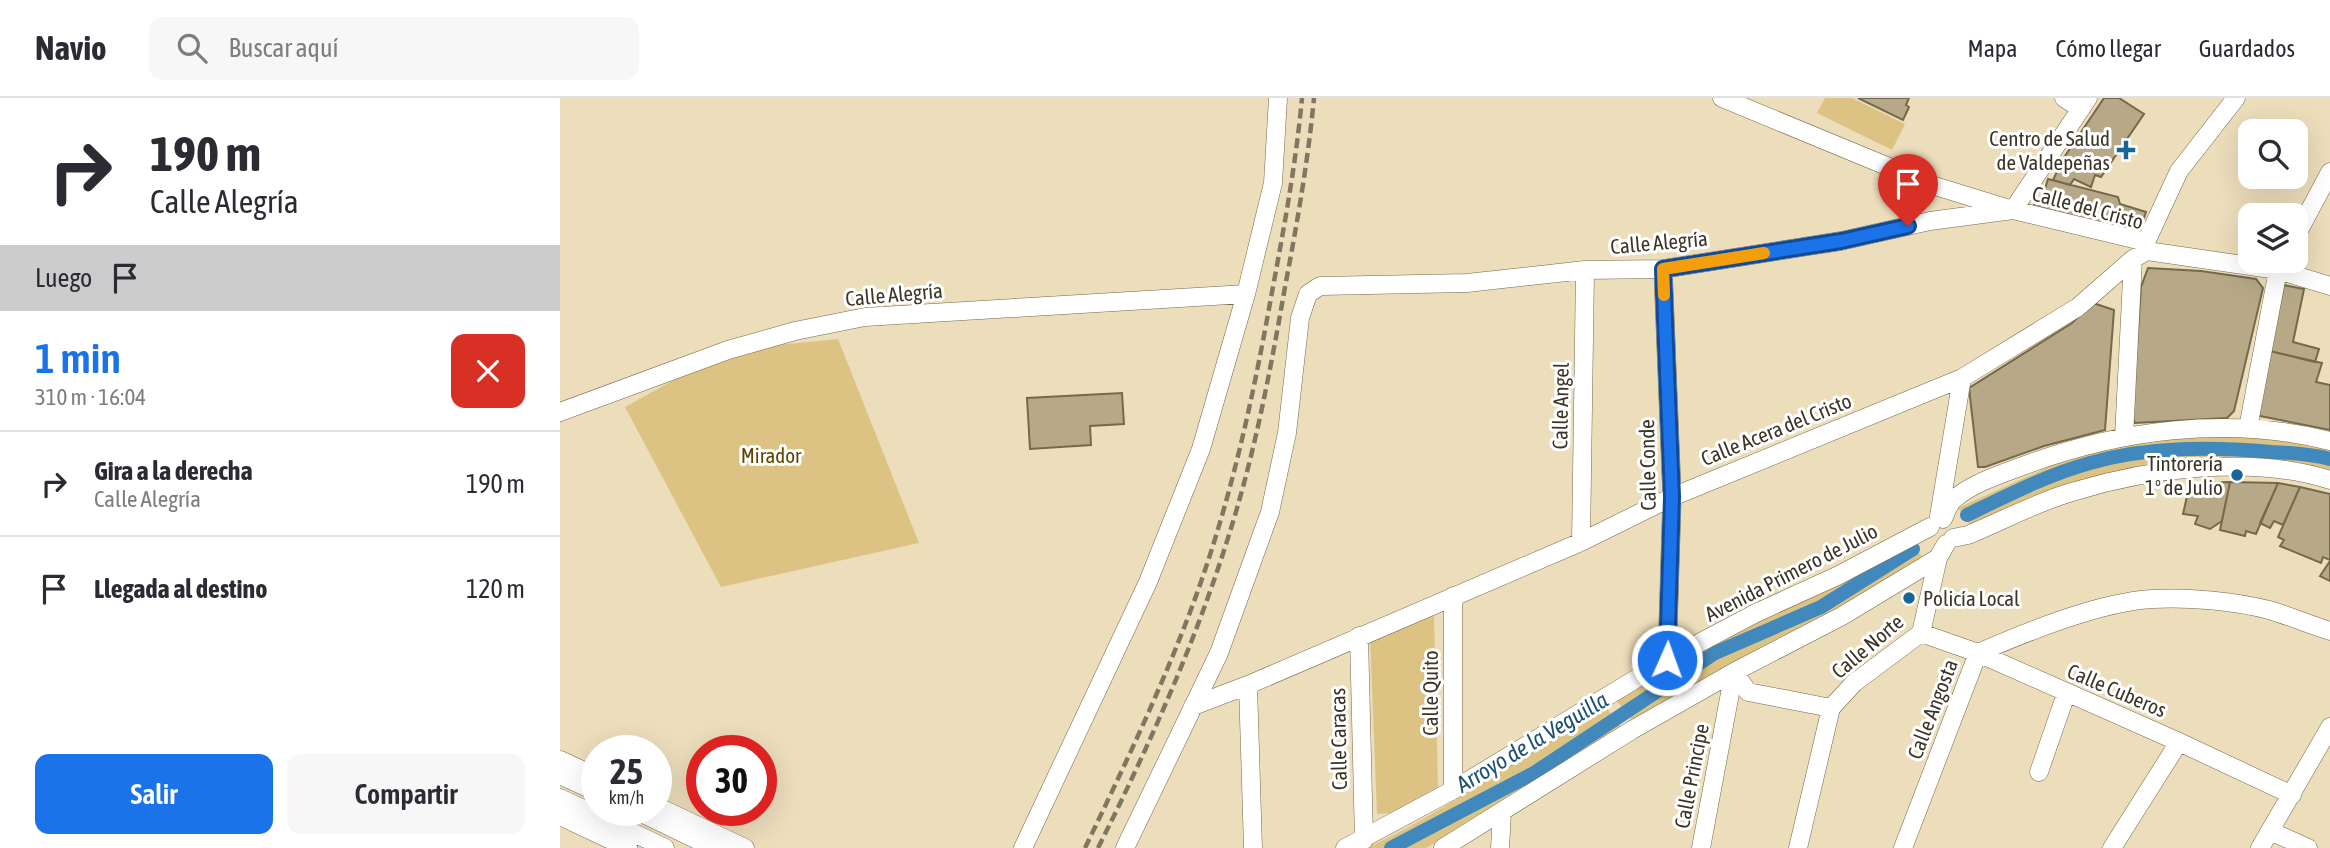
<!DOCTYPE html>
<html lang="es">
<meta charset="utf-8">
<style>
:root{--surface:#fff;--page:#f7f7f7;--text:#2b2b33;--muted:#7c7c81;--line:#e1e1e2;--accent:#1a73e8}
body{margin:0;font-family:"Asap Condensed",sans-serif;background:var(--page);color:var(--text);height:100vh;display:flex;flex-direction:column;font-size:26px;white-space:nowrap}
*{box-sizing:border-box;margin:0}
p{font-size:23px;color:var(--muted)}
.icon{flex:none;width:38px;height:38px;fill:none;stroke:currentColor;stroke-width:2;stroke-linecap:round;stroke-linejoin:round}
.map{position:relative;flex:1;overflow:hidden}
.sheet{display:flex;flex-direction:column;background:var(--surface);width:560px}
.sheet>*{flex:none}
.guide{background:#fff;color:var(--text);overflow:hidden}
.buttons{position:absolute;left:1678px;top:21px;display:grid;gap:14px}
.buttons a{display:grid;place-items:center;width:70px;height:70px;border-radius:14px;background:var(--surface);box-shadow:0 7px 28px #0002;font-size:35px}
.speed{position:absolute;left:21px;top:637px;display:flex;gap:14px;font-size:35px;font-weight:700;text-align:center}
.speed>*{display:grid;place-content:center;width:91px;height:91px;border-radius:50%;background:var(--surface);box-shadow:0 7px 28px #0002;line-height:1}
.speed small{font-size:18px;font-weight:400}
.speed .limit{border:10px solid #d22;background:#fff;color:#111}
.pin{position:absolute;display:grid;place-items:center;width:60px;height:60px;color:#fff;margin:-72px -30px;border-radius:50% 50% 50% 0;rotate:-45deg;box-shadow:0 0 7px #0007}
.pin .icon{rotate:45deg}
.me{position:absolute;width:77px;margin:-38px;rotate:2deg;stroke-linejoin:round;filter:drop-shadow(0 0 5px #0008)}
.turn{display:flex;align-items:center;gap:24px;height:147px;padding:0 35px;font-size:32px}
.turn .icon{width:91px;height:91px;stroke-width:2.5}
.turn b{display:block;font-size:49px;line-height:60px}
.then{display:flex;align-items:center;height:66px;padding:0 35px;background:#0003;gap:14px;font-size:26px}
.round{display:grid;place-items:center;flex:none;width:74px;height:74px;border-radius:14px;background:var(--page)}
.summary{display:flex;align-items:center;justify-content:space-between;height:119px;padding:0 35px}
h1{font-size:42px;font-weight:600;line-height:52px;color:var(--accent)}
.button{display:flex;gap:14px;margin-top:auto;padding:14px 35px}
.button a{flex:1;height:80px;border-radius:14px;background:var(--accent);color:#fff;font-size:28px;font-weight:600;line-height:80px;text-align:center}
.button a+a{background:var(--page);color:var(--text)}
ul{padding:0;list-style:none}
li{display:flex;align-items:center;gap:21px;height:105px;padding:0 35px;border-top:2px solid var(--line)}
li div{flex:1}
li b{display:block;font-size:26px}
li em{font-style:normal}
header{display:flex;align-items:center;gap:42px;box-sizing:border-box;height:98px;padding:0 35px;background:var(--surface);border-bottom:2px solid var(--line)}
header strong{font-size:33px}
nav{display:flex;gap:38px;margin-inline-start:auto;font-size:24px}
.search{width:490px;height:63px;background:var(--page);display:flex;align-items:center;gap:18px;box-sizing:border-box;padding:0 24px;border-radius:14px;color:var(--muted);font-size:26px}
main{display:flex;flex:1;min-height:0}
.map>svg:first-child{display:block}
.green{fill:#ddc383}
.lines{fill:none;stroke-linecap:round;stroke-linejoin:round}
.canal{stroke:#4188bd;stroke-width:14}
.building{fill:#b7a988;stroke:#75694a;stroke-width:2}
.minor-casing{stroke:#756849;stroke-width:19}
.minor{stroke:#fff;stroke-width:18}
.rail{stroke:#807761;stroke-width:4.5;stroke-dasharray:10 5;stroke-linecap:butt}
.route-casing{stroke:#114b97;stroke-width:18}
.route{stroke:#1a73e8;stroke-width:12}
.slow{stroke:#f59e0b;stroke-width:12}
.poi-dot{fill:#186598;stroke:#fff;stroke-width:2.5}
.labels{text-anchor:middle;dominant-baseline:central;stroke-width:6;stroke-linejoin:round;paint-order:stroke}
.poi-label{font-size:21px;fill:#3a3527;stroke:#fff;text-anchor:end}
.street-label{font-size:21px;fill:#3a3527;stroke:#fff}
.park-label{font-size:21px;fill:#5c4600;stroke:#fff}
.water-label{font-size:23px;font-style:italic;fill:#1b4f74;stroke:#fff}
</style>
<header>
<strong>Navio</strong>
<div class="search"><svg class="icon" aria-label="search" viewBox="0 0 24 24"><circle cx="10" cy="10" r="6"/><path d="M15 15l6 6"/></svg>Buscar aquí</div>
<nav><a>Mapa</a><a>Cómo llegar</a><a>Guardados</a></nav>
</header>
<main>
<section class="sheet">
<div class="guide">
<div class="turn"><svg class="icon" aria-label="right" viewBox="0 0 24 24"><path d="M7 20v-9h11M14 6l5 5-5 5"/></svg><div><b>190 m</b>Calle Alegría</div></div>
<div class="then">Luego<svg class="icon" aria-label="arrive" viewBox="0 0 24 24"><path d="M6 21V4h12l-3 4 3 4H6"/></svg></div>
</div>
<div class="summary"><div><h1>1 min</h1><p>310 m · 16:04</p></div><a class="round" style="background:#d93025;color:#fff"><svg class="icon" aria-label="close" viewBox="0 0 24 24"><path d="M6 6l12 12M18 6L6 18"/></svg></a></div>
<ul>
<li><svg class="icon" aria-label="right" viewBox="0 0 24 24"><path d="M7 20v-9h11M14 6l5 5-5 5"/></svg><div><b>Gira a la derecha</b><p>Calle Alegría</p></div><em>190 m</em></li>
<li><svg class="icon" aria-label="arrive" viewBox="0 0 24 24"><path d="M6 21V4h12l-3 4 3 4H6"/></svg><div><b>Llegada al destino</b></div><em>120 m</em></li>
</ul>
<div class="button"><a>Salir</a><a>Compartir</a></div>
</section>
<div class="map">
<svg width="1770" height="750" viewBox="0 0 1770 750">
<rect width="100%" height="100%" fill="#ecddbb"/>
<path class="green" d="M 1265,0 L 1292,0 L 1345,26 L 1332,52 L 1257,15 Z
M 278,241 L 359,445 L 161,489 L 65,309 L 168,252 Z
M 1687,337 L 1770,349 L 1770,375 L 1603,366 L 1554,373 L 1502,388 L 1411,429 L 1398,410 L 1515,357 L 1604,339 Z
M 1344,432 L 1364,462 L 1283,512 L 1157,573 L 1074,624 L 1054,600 L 1277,478 Z
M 857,517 L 874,517 L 878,690 L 833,715 L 817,716 L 810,538 Z
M 1041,602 L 1066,636 L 866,750 L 807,750 C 890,711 967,656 1041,602 Z"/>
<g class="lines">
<path class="canal" d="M 1407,417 C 1448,397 1487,377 1530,365 C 1589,348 1652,349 1712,354 C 1732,355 1751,356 1770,361
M 831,750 L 974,675 L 1155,555 L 1261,509 L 1353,451"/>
</g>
<path class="building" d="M 1298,0 L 1349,0 L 1346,7 L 1349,9 L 1343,22 Z
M 1544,0 L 1559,0 L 1584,16 L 1541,79 L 1535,77 L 1531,89 L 1514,81 L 1510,87 L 1493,82 L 1503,61 Z
M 1488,81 L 1558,99 L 1560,106 L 1586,114 L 1581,129 L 1561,125 L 1553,130 L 1474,108 L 1475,102 L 1481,104 Z
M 1588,170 L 1641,173 L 1696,181 L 1703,190 L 1674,313 L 1667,320 L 1575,325 L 1572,319 L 1581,189 Z
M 1724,187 L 1744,191 L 1733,244 L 1759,251 L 1755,264 L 1710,253 Z
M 1533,205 L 1554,212 L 1545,332 L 1484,348 L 1425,369 L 1418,369 L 1409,290 L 1512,225 Z
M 1710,253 L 1762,265 L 1756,284 L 1770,287 L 1770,332 L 1700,318 L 1695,315 Z
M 562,295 L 564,326 L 530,328 L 531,347 L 470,351 L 467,300 Z
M 1670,384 L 1718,385 L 1696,436 L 1686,433 L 1685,438 L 1660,432 Z
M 1670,384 L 1662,423 L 1650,431 L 1635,426 L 1638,418 L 1623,416 L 1630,385 Z
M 1718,385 L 1740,389 L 1723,427 L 1714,423 L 1710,430 L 1700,425 Z
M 1740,389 L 1770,396 L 1770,462 L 1763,459 L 1761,465 L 1720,448 L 1724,442 L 1718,439 Z
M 1770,463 L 1770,483 L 1760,478 Z"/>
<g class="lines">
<defs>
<path id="minor" d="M 1162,0 L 1375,88 L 1453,112 L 1586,144 L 1587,153 L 1718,172 L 1770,188
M 1504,0 L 1521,11
M 1736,138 L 1770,74
M 1586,144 L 1619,73 L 1676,0
M 1103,171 L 1112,399 L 1107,562
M 0,314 L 168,252 L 235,233 L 305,219 L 686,196
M 1688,330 L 1718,172 L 1723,163
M 1564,339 L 1573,161
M 1379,418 L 1402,280
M 1383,421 C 1386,415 1388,407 1393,402 C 1411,386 1438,377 1460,369 C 1557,332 1668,317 1770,343
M 1393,440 L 1408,437 C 1442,423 1477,404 1512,394 C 1590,370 1692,357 1770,382
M 1021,444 L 1025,172
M 893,498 L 893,692
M 1361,535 L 1418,555 L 1619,644 L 1732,697
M 799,538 L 804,742
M 1174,574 L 1188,594 L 1271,610
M 688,587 L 693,750
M 633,608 L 688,587 L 1021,444 L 1112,399 L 1402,280 L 1518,209 L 1573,161 L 1587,153
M 0,662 L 37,679
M 1479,674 L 1506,596
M 0,677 L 37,694
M 0,700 L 105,750
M 96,708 L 185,750
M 75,712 L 154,750
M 0,718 L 68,750
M 1710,733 L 1748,750
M 463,750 L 588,484 L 641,351 L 686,196 L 713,85 L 718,0
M 565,750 L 659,555 L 710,414 L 727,335 L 740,220 L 748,196 L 760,188 L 907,185 L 1025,172 L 1103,171 L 1281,143 L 1370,123 L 1453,112 L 1528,0
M 785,750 L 893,692 L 1107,562 L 1196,515 L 1277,478 L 1370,429
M 883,750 L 1072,632 L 1174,574 L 1282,518 L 1378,460 L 1386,446
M 940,750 L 942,714
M 1141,750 L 1174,574
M 1238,750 L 1271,610 L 1294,585 L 1361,535 L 1378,460
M 1343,750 L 1418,555 C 1466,534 1539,504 1592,501 C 1628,499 1674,503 1709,512 C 1730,518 1750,527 1770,533
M 1552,750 L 1619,644
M 1700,750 L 1770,629"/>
</defs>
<use href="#minor" class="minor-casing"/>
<use href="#minor" class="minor"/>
<path class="rail" d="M 525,750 C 561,675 597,600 627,522 C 668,416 692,306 712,194 C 724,130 736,65 742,0
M 538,750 C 590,646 638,539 672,427 C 696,349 711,269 725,189 C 737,126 748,63 754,0"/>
</g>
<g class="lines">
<defs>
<path id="route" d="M 1107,562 L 1112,399 L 1103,171 L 1281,143 L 1348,128"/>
</defs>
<use href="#route" class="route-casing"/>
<use href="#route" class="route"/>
<path class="slow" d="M 1104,197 L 1103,171 L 1204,155"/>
</g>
<g class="poi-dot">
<path d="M1562.5 41.5h7v7h7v7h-7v7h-7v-7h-7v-7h7z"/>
<circle cx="1677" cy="377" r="7"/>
<circle cx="1349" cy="500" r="7"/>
</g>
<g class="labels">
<g class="poi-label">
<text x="1550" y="40">Centro de Salud<tspan x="1550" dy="24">de Valdepeñas</tspan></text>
<text x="1663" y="365">Tintorería<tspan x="1663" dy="24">1º de Julio</tspan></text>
<text x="1363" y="500" text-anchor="start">Policía Local</text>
</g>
<g class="street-label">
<text transform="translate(1528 109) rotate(15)">Calle del Cristo</text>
<text transform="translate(1099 144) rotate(-5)">Calle Alegría</text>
<text transform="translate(334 196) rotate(-5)">Calle Alegría</text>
<text transform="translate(1000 308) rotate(-89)">Calle Angel</text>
<text transform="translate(1216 331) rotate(-22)">Calle Acera del Cristo</text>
<text transform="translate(1087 367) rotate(-91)">Calle Conde</text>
<text transform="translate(1231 474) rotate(-27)">Avenida Primero de Julio</text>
<text transform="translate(1307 548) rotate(-40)">Calle Norte</text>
<text transform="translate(1557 592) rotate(23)">Calle Cuberos</text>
<text transform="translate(870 595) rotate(-90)">Calle Quito</text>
<text transform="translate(1372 611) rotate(-69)">Calle Angosta</text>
<text transform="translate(778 641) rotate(-91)">Calle Caracas</text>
<text transform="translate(1131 678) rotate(-79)">Calle Principe</text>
</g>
<g class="park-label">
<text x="211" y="357">Mirador</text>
</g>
<g class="water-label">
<text transform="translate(972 644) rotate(-31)">Arroyo de la Veguilla</text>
</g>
</g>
</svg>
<div class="buttons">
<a><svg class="icon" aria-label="search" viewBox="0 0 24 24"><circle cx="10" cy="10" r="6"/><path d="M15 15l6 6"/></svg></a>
<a><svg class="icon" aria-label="layers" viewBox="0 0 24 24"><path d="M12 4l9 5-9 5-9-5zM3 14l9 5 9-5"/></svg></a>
</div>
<div class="speed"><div>25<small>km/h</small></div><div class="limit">30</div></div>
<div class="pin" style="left:1348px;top:128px;background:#d93025"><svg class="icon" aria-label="arrive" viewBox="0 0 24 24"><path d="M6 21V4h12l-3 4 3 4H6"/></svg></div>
<svg class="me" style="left:1107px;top:562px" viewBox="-20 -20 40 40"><circle r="17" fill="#1a73e8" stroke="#fff" stroke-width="3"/><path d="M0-11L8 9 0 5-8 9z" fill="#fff"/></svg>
</div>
</main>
